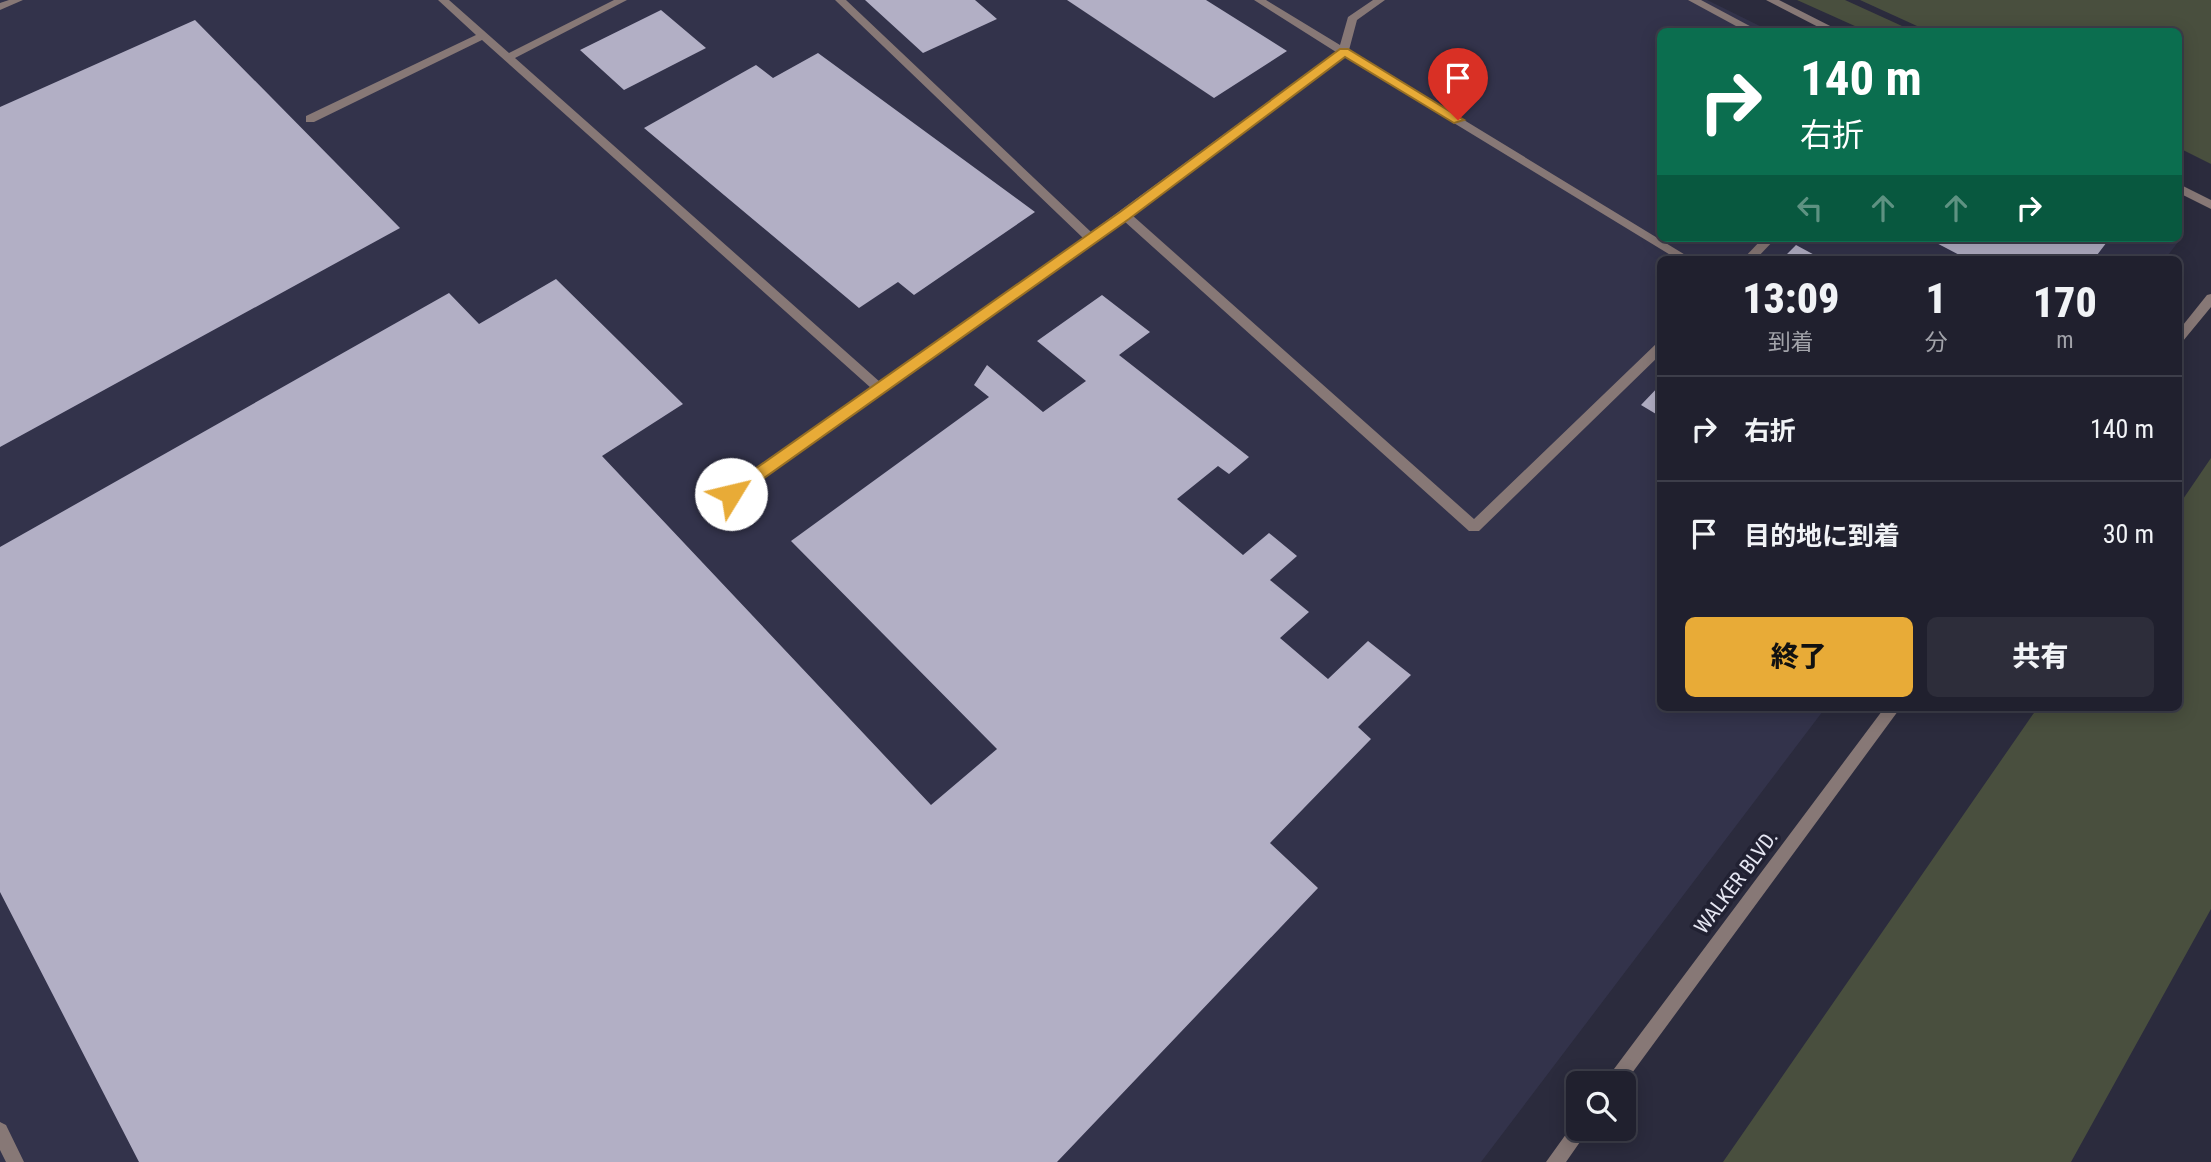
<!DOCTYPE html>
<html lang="ja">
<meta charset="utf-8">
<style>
:root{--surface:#20202e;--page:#2d2d3a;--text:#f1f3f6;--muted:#a2a3aa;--line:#3d3e4a;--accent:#e8ab37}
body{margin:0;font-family:"Roboto Condensed","Noto Sans JP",sans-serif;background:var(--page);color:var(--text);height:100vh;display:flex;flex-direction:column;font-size:26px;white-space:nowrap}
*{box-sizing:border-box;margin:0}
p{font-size:23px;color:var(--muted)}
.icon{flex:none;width:38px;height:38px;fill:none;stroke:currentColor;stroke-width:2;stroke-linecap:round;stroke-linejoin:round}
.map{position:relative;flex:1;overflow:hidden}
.side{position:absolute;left:1657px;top:256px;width:525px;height:455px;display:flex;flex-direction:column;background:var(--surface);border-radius:10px;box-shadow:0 4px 18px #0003,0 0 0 2px var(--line)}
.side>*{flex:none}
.guide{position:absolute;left:1657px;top:28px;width:525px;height:214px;border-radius:10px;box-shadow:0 4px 18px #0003,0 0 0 2px var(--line);background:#0b6e4f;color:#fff;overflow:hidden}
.buttons{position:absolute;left:1566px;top:1071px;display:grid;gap:14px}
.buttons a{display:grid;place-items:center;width:70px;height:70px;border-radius:10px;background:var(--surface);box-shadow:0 4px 18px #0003,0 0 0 2px var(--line);font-size:35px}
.pin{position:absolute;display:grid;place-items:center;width:60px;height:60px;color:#fff;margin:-72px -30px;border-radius:50% 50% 50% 0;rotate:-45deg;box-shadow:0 0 7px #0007}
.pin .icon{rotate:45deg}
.me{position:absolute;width:77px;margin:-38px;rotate:54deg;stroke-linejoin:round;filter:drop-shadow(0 0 5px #0008)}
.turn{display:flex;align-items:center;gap:24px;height:147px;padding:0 28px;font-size:32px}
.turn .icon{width:91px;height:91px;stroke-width:2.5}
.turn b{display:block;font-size:49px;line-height:60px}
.lanes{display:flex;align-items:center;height:66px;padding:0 28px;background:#0003;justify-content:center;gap:35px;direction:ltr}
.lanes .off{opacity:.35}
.eta{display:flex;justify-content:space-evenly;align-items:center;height:119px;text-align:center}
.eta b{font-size:42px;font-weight:800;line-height:49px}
.cta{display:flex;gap:14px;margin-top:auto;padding:14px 28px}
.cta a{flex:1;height:80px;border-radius:10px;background:var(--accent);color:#111;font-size:28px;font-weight:800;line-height:80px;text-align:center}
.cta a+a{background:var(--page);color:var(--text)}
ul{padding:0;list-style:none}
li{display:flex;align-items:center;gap:21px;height:105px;padding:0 28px;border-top:2px solid var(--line)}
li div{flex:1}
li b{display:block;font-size:26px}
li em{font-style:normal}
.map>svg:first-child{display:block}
.built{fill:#33334b}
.green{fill:#494f3e}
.building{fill:#b2afc5}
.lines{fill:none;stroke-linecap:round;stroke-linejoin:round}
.service{fill:#877876;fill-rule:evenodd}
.route{fill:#e8ab37;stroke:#976f24;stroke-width:2}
.labels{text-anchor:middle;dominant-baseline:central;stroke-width:7;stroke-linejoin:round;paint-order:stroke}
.street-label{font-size:21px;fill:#e5e6f2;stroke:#212132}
</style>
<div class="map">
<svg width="2211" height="1162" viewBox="0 0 2211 1162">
<rect width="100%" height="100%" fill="#2b2b3d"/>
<path class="built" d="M 0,0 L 1707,0 L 1770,31 L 1661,32 L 1661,238 L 2182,237 L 2165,259 L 1661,259 L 1661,707 L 1826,707 L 1481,1162 L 0,1162 Z"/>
<path class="green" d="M 1797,0 L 1845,0 L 1913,31 L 1866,31 Z
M 1860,0 L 2211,0 L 2211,164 L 2179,148 L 2179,32 L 1928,31 Z
M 2211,458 L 2211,909 L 2071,1162 L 1723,1162 L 2038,707 L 2179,707 L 2179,505 Z"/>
<path class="building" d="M 865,0 L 975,0 L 997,19 L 923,53 Z
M 1067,0 L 1206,0 L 1287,51 L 1214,98 Z
M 661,10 L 706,48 L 624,90 L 580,50 Z
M 195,20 L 400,228 L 0,447 L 0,107 Z
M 818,53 L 1035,212 L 914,295 L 898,282 L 859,308 L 644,128 L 756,65 L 773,78 Z
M 1927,238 L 2110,238 L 2094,259 L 1967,259 Z
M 1796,245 L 1822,259 L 1782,259 Z
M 556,279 L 683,404 L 602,456 L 931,805 L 997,749 L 791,541 L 989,397 L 974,385 L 987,365 L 1043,412 L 1086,381 L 1037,341 L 1102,295 L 1150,332 L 1119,355 L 1249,457 L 1229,474 L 1218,466 L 1177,499 L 1243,555 L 1269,533 L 1297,556 L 1270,580 L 1309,612 L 1280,638 L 1328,679 L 1368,641 L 1411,675 L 1358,727 L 1371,739 L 1270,843 L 1318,888 L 1057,1162 L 139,1162 L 0,892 L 0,547 L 449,293 L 479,324 Z
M 1661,384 L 1661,417 L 1641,405 Z"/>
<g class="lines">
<path class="service" d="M 9,0 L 23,0 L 0,10 L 0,3 Z
M 438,0 L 449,0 L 509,53 L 614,0 L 627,0 L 515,58 L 880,382 L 1083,238 L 835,0 L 846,0 L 1091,232 L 1336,52 L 1254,0 L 1266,0 L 1340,45 L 1348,17 L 1373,0 L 1385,0 L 1357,20 L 1349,50 L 1692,259 L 1677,259 L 1344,56 L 1132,215 L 1474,519 L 1657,343 L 1661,341 L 1661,354 L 1479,531 L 1469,531 L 1124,221 L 731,500 L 726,498 L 724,494 L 726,490 L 871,388 L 482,40 L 314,122 L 306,122 L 306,116 L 476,35 Z
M 1688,0 L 1701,0 L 1761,32 L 1747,32 Z
M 1766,0 L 1779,0 L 1842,32 L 1828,32 Z
M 2179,184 L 2211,200 L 2211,209 L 2179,193 Z
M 1763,238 L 1776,238 L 1756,259 L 1743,259 Z
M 2211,294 L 2211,307 L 2183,341 L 2179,343 L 2179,330 L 2207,295 Z
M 1885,707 L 1901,707 L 1624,1084 L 1605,1083 L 1608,1077 Z
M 1578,1121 L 1578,1129 L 1589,1129 L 1566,1162 L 1546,1162 L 1574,1123 Z
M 0,1122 L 6,1125 L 24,1162 L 6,1162 L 0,1150 Z"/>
</g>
<path class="route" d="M 1340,49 L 1348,49 L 1464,120 L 1454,123 L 1345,57 L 1129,219 L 736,498 L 725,498 L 725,490 L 1120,212 Z"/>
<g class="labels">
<g class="street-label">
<text transform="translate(1736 882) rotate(-53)">WALKER BLVD.</text>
</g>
</g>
</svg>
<div class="buttons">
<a><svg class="icon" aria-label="search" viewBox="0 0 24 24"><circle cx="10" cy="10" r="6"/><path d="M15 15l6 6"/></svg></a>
</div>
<div class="pin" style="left:1458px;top:120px;background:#d93025"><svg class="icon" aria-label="arrive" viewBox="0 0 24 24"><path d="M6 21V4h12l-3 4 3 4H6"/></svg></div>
<svg class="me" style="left:731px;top:494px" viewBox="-20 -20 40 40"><circle r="19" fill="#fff"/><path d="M0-13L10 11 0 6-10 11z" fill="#e8ab37"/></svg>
<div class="guide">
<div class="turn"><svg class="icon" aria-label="right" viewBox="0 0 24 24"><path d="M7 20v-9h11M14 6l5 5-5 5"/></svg><div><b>140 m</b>右折</div></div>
<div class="lanes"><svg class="icon off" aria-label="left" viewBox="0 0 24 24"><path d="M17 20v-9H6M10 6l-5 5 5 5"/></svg><svg class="icon off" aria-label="ahead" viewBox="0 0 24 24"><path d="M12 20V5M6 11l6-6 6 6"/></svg><svg class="icon off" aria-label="ahead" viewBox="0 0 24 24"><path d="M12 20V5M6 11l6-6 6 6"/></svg><svg class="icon" aria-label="right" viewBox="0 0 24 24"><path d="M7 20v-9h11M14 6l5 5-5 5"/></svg></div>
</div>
<section class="side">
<div class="eta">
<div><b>13:09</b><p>到着</p></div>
<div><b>1</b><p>分</p></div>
<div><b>170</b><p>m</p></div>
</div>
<ul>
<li><svg class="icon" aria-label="right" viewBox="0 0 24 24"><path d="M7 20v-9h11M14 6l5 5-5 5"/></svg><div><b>右折</b></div><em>140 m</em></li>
<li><svg class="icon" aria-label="arrive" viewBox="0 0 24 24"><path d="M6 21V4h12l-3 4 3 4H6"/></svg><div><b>目的地に到着</b></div><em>30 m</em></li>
</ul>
<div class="cta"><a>終了</a><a>共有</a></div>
</section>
</div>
